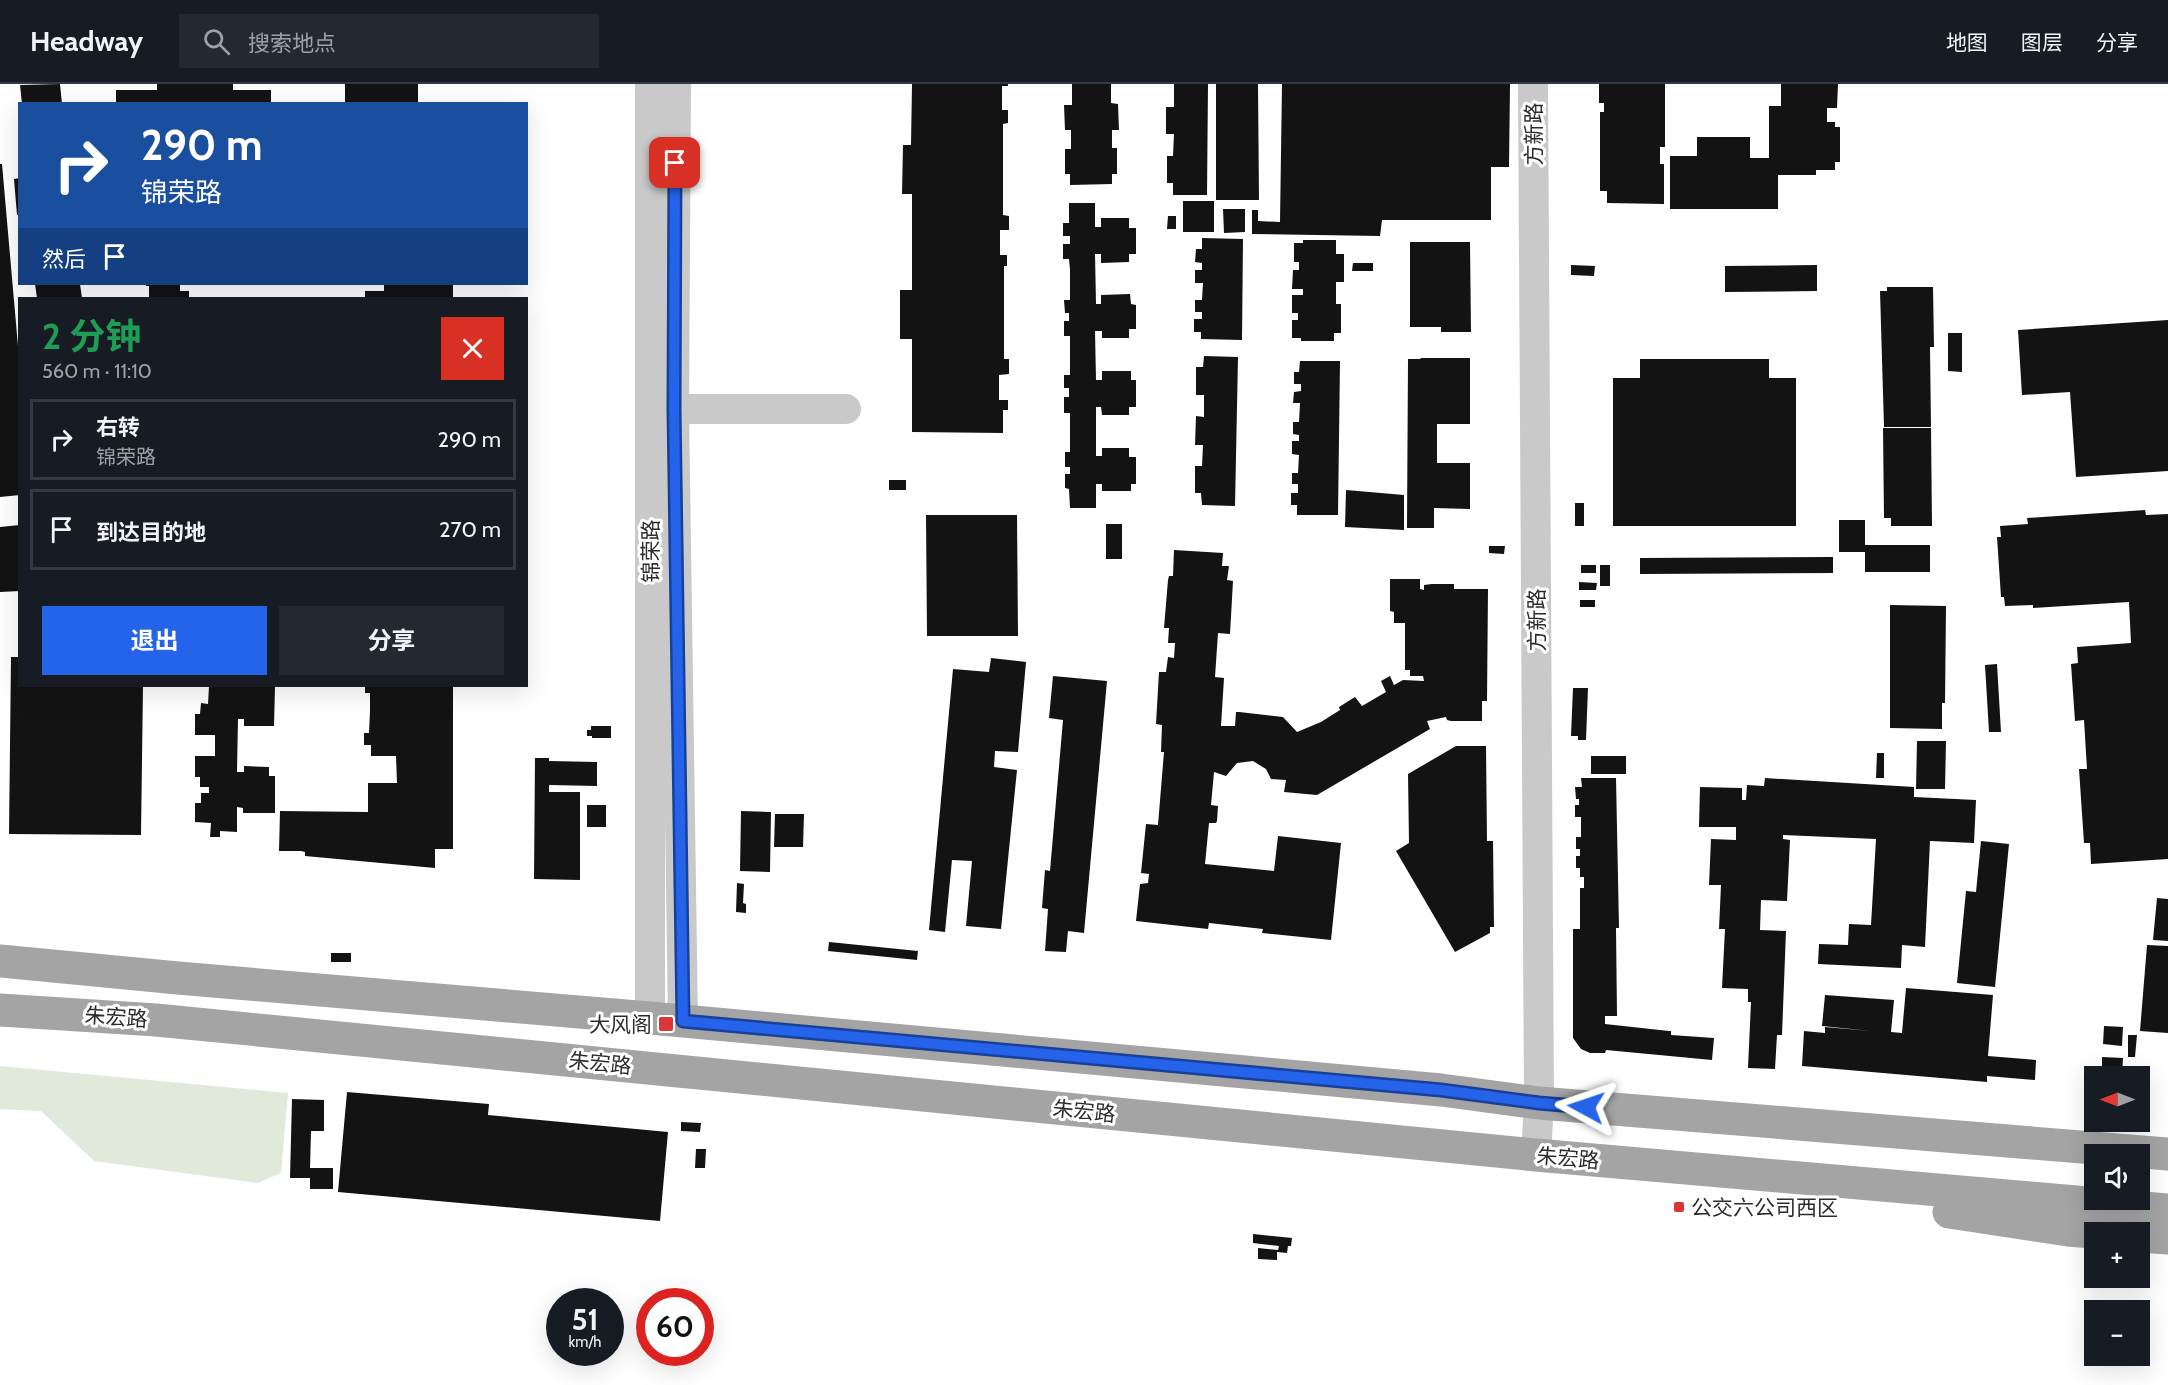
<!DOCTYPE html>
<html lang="zh">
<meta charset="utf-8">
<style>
:root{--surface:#171b24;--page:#242831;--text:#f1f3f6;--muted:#9ea1a6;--line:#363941;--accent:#2563eb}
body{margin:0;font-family:Cabin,"Noto Sans SC",sans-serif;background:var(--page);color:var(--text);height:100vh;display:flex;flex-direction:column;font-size:22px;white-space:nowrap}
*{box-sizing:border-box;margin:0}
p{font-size:20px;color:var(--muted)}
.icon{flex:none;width:33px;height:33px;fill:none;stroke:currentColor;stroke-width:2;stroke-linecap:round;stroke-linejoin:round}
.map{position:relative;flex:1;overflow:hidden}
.side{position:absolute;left:18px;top:213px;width:510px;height:390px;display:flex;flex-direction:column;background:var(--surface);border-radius:0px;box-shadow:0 6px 24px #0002}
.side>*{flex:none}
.hud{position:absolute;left:18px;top:18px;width:510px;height:183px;border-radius:0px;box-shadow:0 6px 24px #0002;background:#1a4fa0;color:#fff;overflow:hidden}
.needle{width:39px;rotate:270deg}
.tools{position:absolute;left:2084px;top:982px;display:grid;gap:12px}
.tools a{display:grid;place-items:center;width:66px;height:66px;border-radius:0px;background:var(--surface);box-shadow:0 6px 24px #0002;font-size:30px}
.speed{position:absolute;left:546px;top:1204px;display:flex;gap:12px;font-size:30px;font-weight:700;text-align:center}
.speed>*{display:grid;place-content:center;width:78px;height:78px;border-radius:50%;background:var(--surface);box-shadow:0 6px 24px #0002;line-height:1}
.speed small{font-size:15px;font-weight:400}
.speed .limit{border:9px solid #d22;background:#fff;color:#111}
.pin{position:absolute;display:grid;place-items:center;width:51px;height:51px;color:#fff;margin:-26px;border-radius:12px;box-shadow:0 3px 9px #0006}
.me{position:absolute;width:66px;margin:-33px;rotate:275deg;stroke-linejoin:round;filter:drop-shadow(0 0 4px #0008)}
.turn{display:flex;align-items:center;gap:21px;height:126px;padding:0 24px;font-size:27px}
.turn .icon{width:78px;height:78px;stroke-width:2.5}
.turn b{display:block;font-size:42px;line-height:51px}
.then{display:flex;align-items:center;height:57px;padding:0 24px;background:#0003;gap:12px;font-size:22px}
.round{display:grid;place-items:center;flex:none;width:63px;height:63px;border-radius:0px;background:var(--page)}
.summary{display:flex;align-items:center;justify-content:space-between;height:102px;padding:0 24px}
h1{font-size:36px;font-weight:700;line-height:45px;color:#1e9e55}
.action{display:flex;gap:12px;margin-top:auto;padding:12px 24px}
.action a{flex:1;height:69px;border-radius:0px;background:var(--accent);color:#fff;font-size:24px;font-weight:700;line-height:69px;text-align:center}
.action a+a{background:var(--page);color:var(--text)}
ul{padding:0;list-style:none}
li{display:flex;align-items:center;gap:18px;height:81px;margin:0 12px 9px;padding:0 12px;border:3px solid var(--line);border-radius:0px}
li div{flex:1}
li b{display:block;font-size:22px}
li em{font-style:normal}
header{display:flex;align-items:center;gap:36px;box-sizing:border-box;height:84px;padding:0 30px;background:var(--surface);border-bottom:2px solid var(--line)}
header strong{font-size:28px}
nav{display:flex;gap:33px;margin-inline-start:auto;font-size:21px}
.search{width:420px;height:54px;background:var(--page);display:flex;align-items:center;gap:15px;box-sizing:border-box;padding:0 21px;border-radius:0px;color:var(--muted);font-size:22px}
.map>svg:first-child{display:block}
.green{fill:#e1e9da}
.building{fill:#131313}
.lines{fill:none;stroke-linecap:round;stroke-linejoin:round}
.minor{stroke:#c9c9c9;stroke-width:30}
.major{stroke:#a4a4a4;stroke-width:33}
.route-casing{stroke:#184099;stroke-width:15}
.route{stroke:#2563eb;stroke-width:10}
.poi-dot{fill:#dc3537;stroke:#fff;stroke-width:2}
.labels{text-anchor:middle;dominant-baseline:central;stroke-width:6;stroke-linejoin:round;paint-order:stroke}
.street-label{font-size:21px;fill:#2c2c2c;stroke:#fff}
.poi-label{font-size:21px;fill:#2c2c2c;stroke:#fff;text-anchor:end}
</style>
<header>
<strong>Headway</strong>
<div class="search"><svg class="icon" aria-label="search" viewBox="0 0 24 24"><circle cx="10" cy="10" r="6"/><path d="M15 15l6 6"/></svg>搜索地点</div>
<nav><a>地图</a><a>图层</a><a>分享</a></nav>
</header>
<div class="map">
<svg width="2168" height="1301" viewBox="0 0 2168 1301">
<rect width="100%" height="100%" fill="#fff"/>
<path class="green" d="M 0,982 L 288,1009 L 281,1089 L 258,1099 L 94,1077 L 41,1027 L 0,1025 Z"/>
<path class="building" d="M 60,0 L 62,20 L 22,20 L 20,1 Z
M 157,0 L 233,0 L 233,6 L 271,6 L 271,20 L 116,20 L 116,6 L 157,6 Z
M 345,0 L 418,0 L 418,20 L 345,20 Z
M 912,0 L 1008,0 L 1008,2 L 1002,2 L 1002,26 L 1008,26 L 1008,39 L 1003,40 L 1003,131 L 1009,132 L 1009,146 L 1000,146 L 1000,171 L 1007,171 L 1007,182 L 1004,182 L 1004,275 L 1009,275 L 1009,290 L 999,291 L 999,316 L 1008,316 L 1008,326 L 1003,326 L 1003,349 L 912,348 L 912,255 L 900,255 L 900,206 L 912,206 L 912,110 L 902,110 L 903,61 L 911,61 Z
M 1072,0 L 1111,0 L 1111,19 L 1118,20 L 1119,46 L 1112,46 L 1112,64 L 1117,64 L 1117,90 L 1112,90 L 1112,100 L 1070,101 L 1070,90 L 1065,90 L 1065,65 L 1071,65 L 1071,46 L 1065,46 L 1064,21 L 1072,21 Z
M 1174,0 L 1208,0 L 1207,111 L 1173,111 L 1173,99 L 1167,99 L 1167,72 L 1173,72 L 1174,50 L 1166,50 L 1166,23 L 1174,23 Z
M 1216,0 L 1258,0 L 1259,116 L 1216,116 Z
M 1282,0 L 1510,0 L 1509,83 L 1491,83 L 1491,136 L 1382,136 L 1380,152 L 1252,150 L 1252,126 L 1258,126 L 1258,137 L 1280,138 Z
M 1599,0 L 1665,0 L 1665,63 L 1660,63 L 1660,80 L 1664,80 L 1664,120 L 1607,119 L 1607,107 L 1600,107 L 1600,28 L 1604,28 L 1604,19 L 1599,19 Z
M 1781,0 L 1838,0 L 1837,24 L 1827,24 L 1827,38 L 1835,38 L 1835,43 L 1840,43 L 1840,78 L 1835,78 L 1835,86 L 1816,86 L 1816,91 L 1778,91 L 1778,125 L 1670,125 L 1670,72 L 1697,72 L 1697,53 L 1750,53 L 1750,74 L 1769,74 L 1769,22 L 1781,22 Z
M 0,80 L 2,80 L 20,285 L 20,411 L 0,413 Z
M 20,94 L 20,131 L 17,131 L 14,95 Z
M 1183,117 L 1214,117 L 1214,148 L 1183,148 Z
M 1069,119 L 1095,119 L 1095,143 L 1101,143 L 1101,134 L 1129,134 L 1129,144 L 1136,144 L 1136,170 L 1129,170 L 1129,178 L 1101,179 L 1101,170 L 1095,170 L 1096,220 L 1101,220 L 1101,211 L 1130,210 L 1131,220 L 1136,221 L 1136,245 L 1129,245 L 1129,254 L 1102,254 L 1102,247 L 1095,247 L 1096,296 L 1102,296 L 1102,287 L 1131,287 L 1131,296 L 1136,296 L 1136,323 L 1129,323 L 1129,331 L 1102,331 L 1101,323 L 1096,323 L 1096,372 L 1102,372 L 1102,364 L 1129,364 L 1129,373 L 1136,373 L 1136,400 L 1131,400 L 1131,407 L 1102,407 L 1102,400 L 1096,400 L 1096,424 L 1070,424 L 1069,405 L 1065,404 L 1065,390 L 1070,390 L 1070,383 L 1065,383 L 1065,368 L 1070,368 L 1070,329 L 1064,329 L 1064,313 L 1069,313 L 1069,304 L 1064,304 L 1064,291 L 1070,291 L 1070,252 L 1064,252 L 1064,237 L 1069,237 L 1069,229 L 1065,229 L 1064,216 L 1070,216 L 1070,186 L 1069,175 L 1063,175 L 1063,160 L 1070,160 L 1070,152 L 1063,152 L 1063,139 L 1069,139 Z
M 1223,125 L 1245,125 L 1245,148 L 1224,149 Z
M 1168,132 L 1176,132 L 1176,145 L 1167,145 Z
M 1202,154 L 1243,155 L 1242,256 L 1201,255 L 1201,248 L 1194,248 L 1194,235 L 1202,235 L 1202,228 L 1195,228 L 1195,216 L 1202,216 L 1203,199 L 1195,199 L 1195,186 L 1202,186 L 1202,179 L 1195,178 L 1196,165 L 1202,165 Z
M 1303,156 L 1336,156 L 1336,170 L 1344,170 L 1344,198 L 1336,198 L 1336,220 L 1341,220 L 1341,249 L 1334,249 L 1334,257 L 1301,257 L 1301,254 L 1292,254 L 1292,236 L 1298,236 L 1298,229 L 1292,229 L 1292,211 L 1303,211 L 1303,205 L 1292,205 L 1293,186 L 1299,186 L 1299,178 L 1294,178 L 1294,159 L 1303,159 Z
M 1410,158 L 1470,158 L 1471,248 L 1441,248 L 1441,243 L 1410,243 Z
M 1353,179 L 1373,179 L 1373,187 L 1352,187 Z
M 1571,181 L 1595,182 L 1594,192 L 1571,191 Z
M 1817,181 L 1817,207 L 1725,208 L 1725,182 Z
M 35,200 L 80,200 L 82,214 L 37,214 Z
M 146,200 L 180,200 L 180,207 L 189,207 L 189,214 L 149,214 L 149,202 L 146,202 Z
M 384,200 L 453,200 L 453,214 L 365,214 L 365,207 L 384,207 Z
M 1887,203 L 1933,203 L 1934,263 L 1930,263 L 1931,343 L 1884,343 L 1880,207 L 1887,207 Z
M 2168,236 L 2168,387 L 2076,393 L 2070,308 L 2022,311 L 2018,246 Z
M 1948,249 L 1962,249 L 1962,288 L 1948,287 Z
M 1204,272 L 1238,273 L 1235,422 L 1202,421 L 1201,409 L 1195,409 L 1195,382 L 1202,382 L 1203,361 L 1195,361 L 1196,332 L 1204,333 L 1204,311 L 1196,311 L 1196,283 L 1203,283 Z
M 1421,274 L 1470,274 L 1470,340 L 1437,340 L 1437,379 L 1470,379 L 1470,425 L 1434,424 L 1434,444 L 1407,444 L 1408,275 L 1420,275 Z
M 1640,275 L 1769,275 L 1769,294 L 1796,294 L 1796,442 L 1613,442 L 1613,294 L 1640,294 Z
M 1300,277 L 1340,277 L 1338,431 L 1297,431 L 1297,421 L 1291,421 L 1291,409 L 1298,409 L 1298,400 L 1292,400 L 1292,389 L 1298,389 L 1299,371 L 1292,370 L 1292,357 L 1299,357 L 1299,351 L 1293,350 L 1293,338 L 1299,338 L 1300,319 L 1293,319 L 1294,308 L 1301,307 L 1301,300 L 1294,300 L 1294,288 L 1299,288 Z
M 1883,344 L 1931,344 L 1932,442 L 1891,442 L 1891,434 L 1884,434 Z
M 889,396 L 906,396 L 906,406 L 889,406 Z
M 1346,406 L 1404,411 L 1404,446 L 1345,443 Z
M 1575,419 L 1584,419 L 1584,442 L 1575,442 Z
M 2145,426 L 2146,431 L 2168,430 L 2168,775 L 2091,780 L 2090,759 L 2084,759 L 2079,685 L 2087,685 L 2084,636 L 2075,637 L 2071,580 L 2078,579 L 2077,563 L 2131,559 L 2129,518 L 2033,524 L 2033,521 L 2005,522 L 2004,513 L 2001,513 L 1997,453 L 2001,453 L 2000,442 L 2028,440 L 2027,434 Z
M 926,431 L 1017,431 L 1018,552 L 927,552 Z
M 1839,436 L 1865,436 L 1865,461 L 1930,461 L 1930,488 L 1865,488 L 1865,468 L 1839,468 Z
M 1106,440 L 1122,440 L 1122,475 L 1106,475 Z
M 20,441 L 20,507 L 0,508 L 0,443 Z
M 1489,462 L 1505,462 L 1504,470 L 1489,469 Z
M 1174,466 L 1223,469 L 1222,482 L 1229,482 L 1227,496 L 1233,497 L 1230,550 L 1218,549 L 1215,593 L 1224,594 L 1221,642 L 1235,642 L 1236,628 L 1239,628 L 1283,633 L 1297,648 L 1321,638 L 1340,626 L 1339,623 L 1355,613 L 1362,622 L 1386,608 L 1381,597 L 1390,592 L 1394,601 L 1403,596 L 1424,597 L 1423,592 L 1410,592 L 1410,586 L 1405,586 L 1405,539 L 1394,539 L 1394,528 L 1390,527 L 1390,495 L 1420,495 L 1420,505 L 1424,506 L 1424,501 L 1432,500 L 1454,500 L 1454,505 L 1488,505 L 1487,617 L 1482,617 L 1482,637 L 1451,637 L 1447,636 L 1446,633 L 1427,637 L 1430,645 L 1317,711 L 1284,708 L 1286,696 L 1271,695 L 1266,685 L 1253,677 L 1237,679 L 1226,692 L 1214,688 L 1211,721 L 1218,722 L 1217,737 L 1216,739 L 1209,739 L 1205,780 L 1274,787 L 1278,752 L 1341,759 L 1331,856 L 1262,849 L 1263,845 L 1209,839 L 1208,845 L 1136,837 L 1140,800 L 1148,799 L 1149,790 L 1141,789 L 1146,740 L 1158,741 L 1164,668 L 1161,668 L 1162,641 L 1156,640 L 1159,588 L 1166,588 L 1168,573 L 1174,574 L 1175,559 L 1168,559 L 1169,544 L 1164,544 L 1168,496 L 1169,492 L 1173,492 Z
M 1833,473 L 1833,489 L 1640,490 L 1640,474 Z
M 1581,481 L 1596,481 L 1596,489 L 1581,489 Z
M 1600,481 L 1610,481 L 1610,502 L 1600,502 Z
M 1579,498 L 1597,499 L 1596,506 L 1579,506 Z
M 1580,516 L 1595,516 L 1595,523 L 1580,523 Z
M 1890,521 L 1946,522 L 1945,619 L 1942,619 L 1942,645 L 1890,644 Z
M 11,573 L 20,573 L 20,602 L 143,602 L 141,751 L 9,750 Z
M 991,574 L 1026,578 L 1018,668 L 995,667 L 994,683 L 1017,686 L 1001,845 L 966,842 L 972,777 L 952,776 L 945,848 L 929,846 L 953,585 L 989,588 Z
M 1997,580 L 2001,648 L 1989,648 L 1985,581 Z
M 1053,592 L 1107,597 L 1084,849 L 1068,847 L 1066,868 L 1045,867 L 1048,825 L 1042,824 L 1045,786 L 1050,787 L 1063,636 L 1049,634 Z
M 209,602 L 275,602 L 274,642 L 244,642 L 244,635 L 238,635 L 237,688 L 244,688 L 244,682 L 269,683 L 269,692 L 275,692 L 275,729 L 243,729 L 243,724 L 237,723 L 237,748 L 220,747 L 220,753 L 210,753 L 211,739 L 195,738 L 195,719 L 201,719 L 201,709 L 209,709 L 209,703 L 200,703 L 200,693 L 195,693 L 195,672 L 215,672 L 215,651 L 195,651 L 195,630 L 200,630 L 201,619 L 208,620 Z
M 365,602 L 453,602 L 453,765 L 435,765 L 435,784 L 305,772 L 305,768 L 301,767 L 279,767 L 280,727 L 368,728 L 368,699 L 397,699 L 396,672 L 371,672 L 371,661 L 364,661 L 364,649 L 369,649 L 370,627 L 370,609 L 365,609 Z
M 1573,604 L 1588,604 L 1586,656 L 1578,656 L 1578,652 L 1571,652 Z
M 591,642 L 611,642 L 611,654 L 592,654 L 592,652 L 587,652 L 587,646 L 591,646 Z
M 1917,657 L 1946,657 L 1945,705 L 1916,705 Z
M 1456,662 L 1486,662 L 1487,757 L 1493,757 L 1494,843 L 1490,843 L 1490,849 L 1455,868 L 1396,767 L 1409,759 L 1408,690 Z
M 1877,669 L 1884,669 L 1884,694 L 1876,694 Z
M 1591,672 L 1626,672 L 1626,690 L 1591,690 Z
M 535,674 L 549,674 L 549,677 L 597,678 L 597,702 L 549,701 L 549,708 L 580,708 L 580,796 L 534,795 Z
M 1581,694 L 1616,694 L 1619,844 L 1616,844 L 1617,932 L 1605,932 L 1605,940 L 1669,947 L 1671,947 L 1671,951 L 1714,954 L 1712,976 L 1606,966 L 1605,969 L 1590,969 L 1581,965 L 1573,954 L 1573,845 L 1580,845 L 1580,804 L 1584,804 L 1584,793 L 1580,793 L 1580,784 L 1576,784 L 1576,772 L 1580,772 L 1580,765 L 1576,765 L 1576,753 L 1581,753 L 1581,733 L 1575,733 L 1575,721 L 1579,721 L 1579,715 L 1576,715 L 1575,703 L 1582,703 Z
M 1765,694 L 1914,703 L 1914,713 L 1976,716 L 1974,759 L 1930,757 L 1925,863 L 1902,861 L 1901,884 L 1818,880 L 1819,860 L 1848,861 L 1849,840 L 1871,841 L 1876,755 L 1783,751 L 1783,755 L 1790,756 L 1787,817 L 1761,816 L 1760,846 L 1786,847 L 1782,951 L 1777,951 L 1775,985 L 1748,984 L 1751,918 L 1748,918 L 1748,905 L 1722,904 L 1725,845 L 1719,845 L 1721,801 L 1709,801 L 1711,755 L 1736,756 L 1736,743 L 1699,743 L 1700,703 L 1742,704 L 1742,716 L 1746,716 L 1747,701 L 1764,702 Z
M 587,721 L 606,721 L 606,743 L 587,743 Z
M 741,727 L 771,728 L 770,788 L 740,787 Z
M 775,730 L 804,730 L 803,763 L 774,763 Z
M 1981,757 L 2009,760 L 1995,903 L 1957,899 L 1966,807 L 1976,808 Z
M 737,799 L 744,800 L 743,819 L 746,820 L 746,829 L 736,828 Z
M 2157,814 L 2168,815 L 2168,857 L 2153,856 Z
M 829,858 L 918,867 L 917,876 L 828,867 Z
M 2147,861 L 2168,862 L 2168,949 L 2140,947 Z
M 331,869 L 351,869 L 351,878 L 331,878 Z
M 1906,904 L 1993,911 L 1988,972 L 2036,976 L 2035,996 L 1987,992 L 1987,998 L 1802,982 L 1804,947 L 1825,949 L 1825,943 L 1871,947 L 1822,942 L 1825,911 L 1894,916 L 1891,948 L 1902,949 Z
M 2104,942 L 2123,943 L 2122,962 L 2103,960 Z
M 2128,951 L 2137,951 L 2135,973 L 2128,973 Z
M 2102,973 L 2123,974 L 2122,993 L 2094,993 L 2094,997 L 2091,997 L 2092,987 L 2102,988 Z
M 347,1008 L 489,1020 L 488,1031 L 668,1048 L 660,1137 L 338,1108 Z
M 292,1015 L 324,1016 L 324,1047 L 311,1047 L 310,1084 L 333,1084 L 333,1105 L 310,1105 L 310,1094 L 290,1094 Z
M 681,1038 L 701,1039 L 700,1048 L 681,1047 Z
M 696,1065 L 706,1065 L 705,1084 L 695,1084 Z
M 1253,1150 L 1292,1154 L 1291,1162 L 1288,1162 L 1287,1169 L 1277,1168 L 1277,1176 L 1258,1175 L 1258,1164 L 1278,1166 L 1279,1162 L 1253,1159 Z"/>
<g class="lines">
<path class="minor" d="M 650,0 L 650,934
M 676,0 L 674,325 L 683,937
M 1533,0 L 1539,1019 L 1536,1071
M 674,325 L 846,325"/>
<path class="major" d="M 0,877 L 178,894 L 650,934 L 1245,988 L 1441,1006 L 1539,1019 L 2168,1070
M 0,926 L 156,936 L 1536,1071 L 2168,1126
M 1949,1128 L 2068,1146 L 2105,1149
M 2139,1152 L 2168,1154"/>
</g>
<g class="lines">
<defs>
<path id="route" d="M 675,79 L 674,325 L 683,937 L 1441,1006 L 1539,1019 L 1586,1023"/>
</defs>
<use href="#route" class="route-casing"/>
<use href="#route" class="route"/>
</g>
<g class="poi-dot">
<rect x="658" y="932" width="16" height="16" rx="3"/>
<rect x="1673" y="1117" width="12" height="12" rx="3"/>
</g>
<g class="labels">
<g class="street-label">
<text transform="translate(1533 50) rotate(-90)">方新路</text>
<text transform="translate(650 467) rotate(-90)">锦荣路</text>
<text transform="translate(1536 536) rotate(-90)">方新路</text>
<text transform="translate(116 933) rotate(4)">朱宏路</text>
<text transform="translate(600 979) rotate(6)">朱宏路</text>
<text transform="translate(1084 1027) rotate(6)">朱宏路</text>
<text transform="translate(1568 1074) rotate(5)">朱宏路</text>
</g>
<g class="poi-label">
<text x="652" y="940">大风阁</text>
<text x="1691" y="1123" text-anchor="start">公交六公司西区</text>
</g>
</g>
</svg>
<div class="tools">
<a><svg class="needle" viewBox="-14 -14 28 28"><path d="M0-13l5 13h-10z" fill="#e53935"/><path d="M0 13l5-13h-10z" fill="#9ea1a6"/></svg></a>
<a><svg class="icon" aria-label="sound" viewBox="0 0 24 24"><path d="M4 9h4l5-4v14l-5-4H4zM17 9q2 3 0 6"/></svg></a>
<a>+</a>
<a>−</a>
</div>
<div class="speed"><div>51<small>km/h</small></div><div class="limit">60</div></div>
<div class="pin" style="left:675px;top:79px;background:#d93025"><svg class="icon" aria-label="arrive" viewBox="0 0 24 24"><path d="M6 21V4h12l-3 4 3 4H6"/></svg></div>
<svg class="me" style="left:1586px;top:1023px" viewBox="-20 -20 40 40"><path d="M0-17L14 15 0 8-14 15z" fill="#2563eb" stroke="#fff" stroke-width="4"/></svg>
<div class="hud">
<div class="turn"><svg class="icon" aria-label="right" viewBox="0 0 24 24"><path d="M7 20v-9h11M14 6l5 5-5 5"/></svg><div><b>290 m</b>锦荣路</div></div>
<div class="then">然后<svg class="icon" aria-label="arrive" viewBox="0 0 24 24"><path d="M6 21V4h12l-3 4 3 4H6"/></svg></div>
</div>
<section class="side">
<div class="summary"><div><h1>2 分钟</h1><p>560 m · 11:10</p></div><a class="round" style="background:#d93025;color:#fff"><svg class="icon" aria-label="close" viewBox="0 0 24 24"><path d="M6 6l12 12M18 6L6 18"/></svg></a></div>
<ul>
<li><svg class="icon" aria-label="right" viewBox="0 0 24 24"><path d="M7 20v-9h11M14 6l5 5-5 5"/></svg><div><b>右转</b><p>锦荣路</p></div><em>290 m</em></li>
<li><svg class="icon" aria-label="arrive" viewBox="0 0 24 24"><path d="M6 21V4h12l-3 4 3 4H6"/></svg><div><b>到达目的地</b></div><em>270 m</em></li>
</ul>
<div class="action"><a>退出</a><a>分享</a></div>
</section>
</div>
